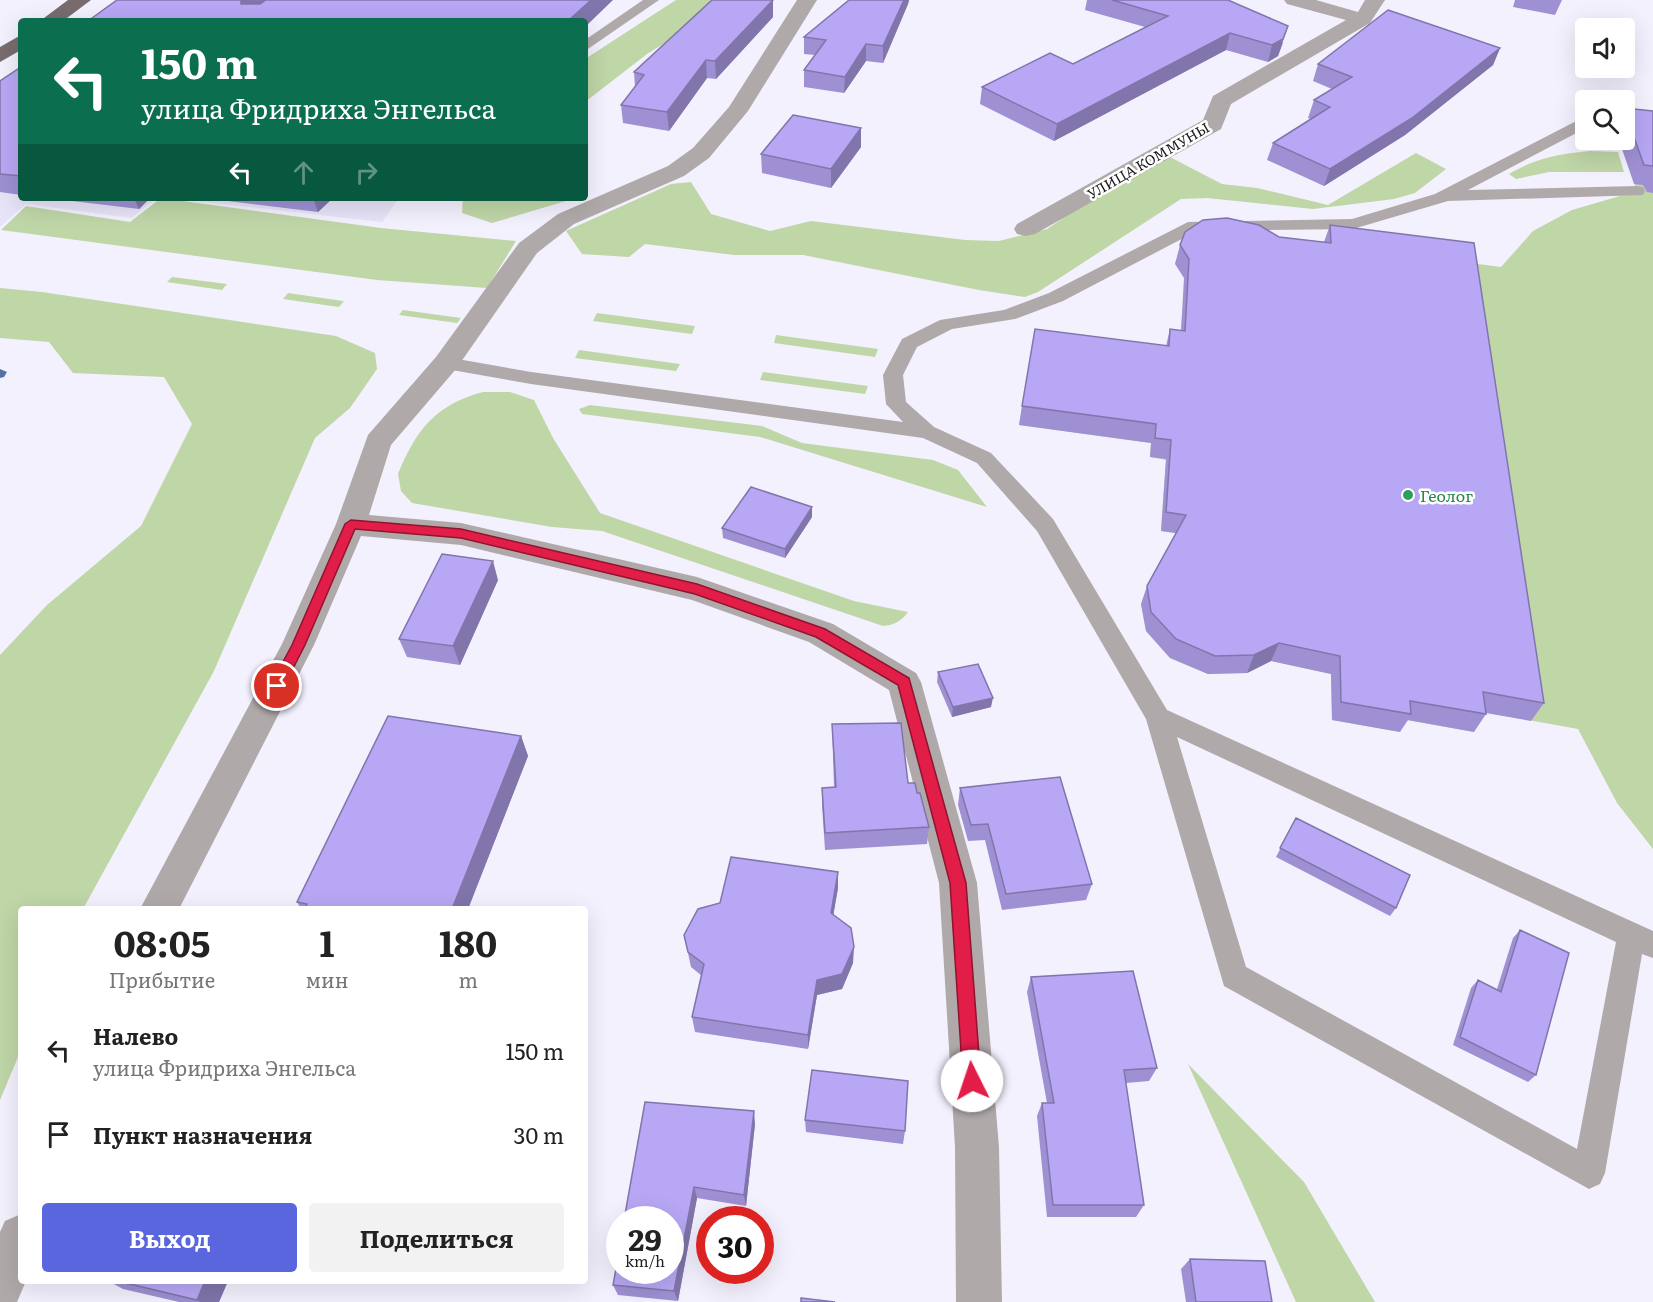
<!DOCTYPE html>
<html lang="ru">
<meta charset="utf-8">
<style>
:root{--surface:#fff;--page:#f2f2f2;--text:#222;--muted:#767676;--accent:#5a66dd}
body{margin:0;font-family:Literata,serif;background:var(--page);color:var(--text);height:100vh;display:flex;flex-direction:column;font-size:22px;white-space:nowrap}
*{box-sizing:border-box;margin:0}
p{font-size:20px;color:var(--muted)}
.icon{flex:none;width:33px;height:33px;fill:none;stroke:currentColor;stroke-width:2;stroke-linecap:round;stroke-linejoin:round}
.map{position:relative;flex:1;overflow:hidden}
.panel{position:absolute;left:18px;top:906px;width:570px;height:378px;display:flex;flex-direction:column;background:var(--surface);border-radius:6px;box-shadow:0 6px 24px #0002}
.panel>*{flex:none}
.hud{position:absolute;left:18px;top:18px;width:570px;height:183px;border-radius:6px;box-shadow:0 6px 24px #0002;background:#0b6e4f;color:#fff;overflow:hidden}
.fabs{position:absolute;left:1575px;top:18px;display:grid;gap:12px}
.fabs a{display:grid;place-items:center;width:60px;height:60px;border-radius:6px;background:var(--surface);box-shadow:0 6px 24px #0002;font-size:30px}
.speed{position:absolute;left:606px;top:1206px;display:flex;gap:12px;font-size:30px;font-weight:700;text-align:center}
.speed>*{display:grid;place-content:center;width:78px;height:78px;border-radius:50%;background:var(--surface);box-shadow:0 6px 24px #0002;line-height:1}
.speed small{font-size:15px;font-weight:400}
.speed .limit{border:9px solid #d22;background:#fff;color:#111}
.pin{position:absolute;display:grid;place-items:center;width:51px;height:51px;color:#fff;margin:-26px;border:3px solid #fff;border-radius:50%;box-shadow:0 2px 6px #0007}
.me{position:absolute;width:66px;margin:-33px;rotate:356deg;stroke-linejoin:round;filter:drop-shadow(0 0 4px #0008)}
.turn{display:flex;align-items:center;gap:21px;height:126px;padding:0 24px;font-size:27px}
.turn .icon{width:78px;height:78px;stroke-width:2.5}
.turn b{display:block;font-size:42px;line-height:51px}
.lanes{display:flex;align-items:center;height:57px;padding:0 24px;background:#0003;justify-content:center;gap:30px;direction:ltr}
.lanes .off{opacity:.35}
.eta{display:flex;justify-content:space-evenly;align-items:center;height:102px;text-align:center}
.eta b{font-size:36px;font-weight:700;line-height:42px}
.cta{display:flex;gap:12px;margin-top:auto;padding:12px 24px}
.cta a{flex:1;height:69px;border-radius:6px;background:var(--accent);color:#fff;font-size:24px;font-weight:700;line-height:69px;text-align:center}
.cta a+a{background:var(--page);color:var(--text)}
ul{padding:0;list-style:none}
li{display:flex;align-items:center;gap:18px;height:84px;padding:0 24px}
li div{flex:1}
li b{display:block;font-size:22px}
li em{font-style:normal}
.map>svg:first-child{display:block}
.built{fill:#e7e3f8}
.green{fill:#bfd6a7}
.lines{fill:none;stroke-linecap:round;stroke-linejoin:round}
.stream{fill:#5271a1;fill-rule:evenodd}
.lane{fill:#b0a9aa;fill-rule:evenodd}
.street{fill:#b0a9aa;fill-rule:evenodd}
.primary{fill:#786c6e;fill-rule:evenodd}
.wall{fill:#9e90d2}
.shaded-wall{fill:#8175ab}
.building{fill:#b8a7f4;stroke:#8175ab;stroke-width:1.5}
.route{fill:#e11d48;stroke:#92132f;stroke-width:1.5}
.leisure-dot{fill:#2e9e5b;stroke:#fff;stroke-width:2}
.labels{text-anchor:middle;dominant-baseline:central;stroke-width:5;stroke-linejoin:round;paint-order:stroke}
.far-street-label{font-size:14px;fill:#19181d;stroke:#fff}
.leisure-label{font-size:16px;fill:#27864d;stroke:#fff;text-anchor:start}
</style>
<div class="map">
<svg width="1653" height="1302" viewBox="0 0 1653 1302">
<rect width="100%" height="100%" fill="#f3f1fe"/>
<path class="built" d="M 21,82 L 21,198 L 156,198 L 132,218 L 26,204 L 0,227 L 0,96 Z
M 169,198 L 399,198 L 382,222 Z"/>
<path class="green" d="M 676,0 L 774,0 L 728,4 L 647,54 L 585,102 L 585,59 Z
M 1653,131 L 1653,849 L 1617,803 L 1578,729 L 1472,710 L 1474,732 L 1400,719 L 1400,732 L 1332,720 L 1331,674 L 1271,661 L 1247,673 L 1208,674 L 1170,658 L 1146,631 L 1141,604 L 1153,584 L 1206,538 L 1161,531 L 1166,460 L 1150,457 L 1151,443 L 1019,425 L 1033,348 L 1180,350 L 1182,316 L 1323,244 L 1501,267 L 1533,231 L 1572,210 L 1637,191 L 1619,140 Z
M 1590,151 L 1618,152 L 1624,172 L 1549,172 L 1516,179 L 1509,174 C 1536,158 1559,154 1590,151 Z
M 1416,153 L 1446,169 L 1415,193 L 1394,199 L 1313,209 L 1207,198 L 1181,199 L 1038,292 L 1025,297 L 979,290 L 803,255 L 734,255 L 645,244 L 629,257 L 582,254 L 566,231 L 671,184 L 691,182 L 711,214 L 770,231 L 811,221 L 965,240 L 999,241 L 1047,229 L 1102,192 L 1168,156 L 1222,184 L 1257,188 L 1328,205 Z
M 161,198 L 381,228 L 516,241 L 487,288 L 377,280 L 1,230 L 26,206 L 130,222 Z
M 463,198 L 576,198 L 492,223 L 462,213 Z
M 172,277 L 227,284 L 222,290 L 167,282 Z
M 0,288 L 42,292 L 336,336 L 375,353 L 377,369 L 350,408 L 315,438 L 214,671 L 83,909 L 21,909 L 21,1050 L 0,1100 L 0,655 L 47,605 L 141,526 L 192,424 L 164,377 L 73,373 L 49,342 L 0,338 Z
M 288,293 L 343,301 L 344,301 L 339,307 L 283,299 Z
M 403,310 L 461,318 L 457,323 L 399,315 Z
M 597,313 L 695,326 L 692,334 L 593,321 Z
M 776,335 L 878,349 L 875,357 L 774,343 Z
M 579,350 L 680,364 L 676,371 L 575,358 Z
M 763,372 L 868,386 L 865,394 L 760,380 Z
M 483,392 L 510,392 L 534,400 L 553,438 L 600,513 L 854,601 L 908,612 C 902,621 894,625 883,626 L 602,531 L 552,527 L 412,503 L 401,491 L 398,474 C 416,430 435,405 483,392 Z
M 590,405 L 762,426 L 802,443 L 933,460 L 958,470 L 987,507 L 760,437 L 582,414 L 579,409 Z
M 1188,1064 L 1304,1182 L 1375,1302 L 1296,1302 Z"/>
<g class="lines">
<path class="stream" d="M 0,369 L 7,372 L 4,377 L 0,378 Z"/>
<path class="lane" d="M 643,0 L 659,0 L 585,51 L 585,40 Z
M 1586,116 L 1586,128 L 1468,190 L 1637,186 L 1643,187 L 1645,191 L 1643,195 L 1448,201 L 1353,229 L 1197,231 L 1063,301 L 1015,319 L 952,329 L 917,347 L 903,375 L 906,402 L 934,427 L 991,453 L 1053,519 L 1167,710 L 1653,931 L 1653,958 L 1642,954 L 1605,1173 L 1600,1184 L 1589,1189 L 1224,986 L 1146,719 L 1037,531 L 977,463 L 923,438 L 531,384 L 446,369 L 439,367 L 436,363 L 439,359 L 446,357 L 531,372 L 903,422 L 886,404 L 883,375 L 902,339 L 940,320 L 1004,310 L 1049,293 L 1188,222 L 1352,219 L 1435,194 ZM 1177,737 L 1616,942 L 1577,1149 L 1246,967 Z"/>
<path class="street" d="M 797,0 L 817,0 L 748,111 L 709,158 L 684,176 L 574,224 L 537,253 L 456,369 L 391,445 L 369,515 L 461,523 L 697,577 L 833,624 L 916,673 L 921,682 L 977,883 L 999,1147 L 1002,1302 L 956,1302 L 955,1147 L 939,883 L 889,690 L 809,642 L 692,600 L 461,545 L 361,536 L 314,645 L 179,909 L 140,909 L 282,644 L 336,524 L 368,435 L 436,357 L 519,243 L 558,214 L 668,166 L 693,148 L 729,107 Z
M 1284,0 L 1316,0 L 1358,12 L 1365,0 L 1385,0 L 1370,23 L 1231,104 L 1221,129 L 1035,234 L 1026,236 L 1017,234 L 1014,229 L 1017,224 L 1203,120 L 1213,96 L 1346,20 L 1287,4 Z
M 21,1214 L 21,1281 L 26,1281 L 17,1302 L 0,1302 L 0,1232 L 5,1221 Z"/>
<path class="primary" d="M 68,0 L 91,0 L 63,21 L 40,21 Z
M 21,35 L 21,50 L 0,62 L 0,47 Z"/>
</g>
<path class="wall" d="M 849,0 L 909,0 L 908,4 L 883,63 L 866,61 L 844,93 L 804,87 L 804,70 L 815,55 L 804,54 L 804,37 Z
M 1087,0 L 1228,0 L 1283,43 L 1278,56 L 1268,62 L 1226,50 L 1054,141 L 980,104 L 982,87 L 1073,64 L 1145,27 L 1085,10 Z
M 1515,0 L 1562,0 L 1555,15 L 1513,7 Z
M 773,17 L 716,79 L 707,78 L 669,131 L 623,123 L 621,105 L 635,87 L 634,72 Z
M 1500,48 L 1493,65 L 1405,135 L 1324,186 L 1267,160 L 1273,143 L 1311,119 L 1308,118 L 1314,100 L 1332,89 L 1313,81 L 1318,64 Z
M 21,67 L 21,195 L 0,192 L 0,81 Z
M 1624,108 L 1653,111 L 1653,193 L 1647,192 L 1643,185 L 1634,184 L 1619,140 L 1624,140 Z
M 861,128 L 861,147 L 831,188 L 762,173 L 761,154 Z
M 47,198 L 150,198 L 139,209 Z
M 203,198 L 333,198 L 318,212 Z
M 1330,225 L 1544,703 L 1531,721 L 1486,713 L 1486,714 L 1474,732 L 1408,720 L 1400,732 L 1332,720 L 1331,674 L 1271,661 L 1247,673 L 1208,674 L 1170,658 L 1146,631 L 1141,604 L 1147,586 L 1176,533 L 1161,531 L 1166,459 L 1150,457 L 1151,443 L 1019,425 L 1022,406 L 1166,346 L 1170,329 L 1181,331 L 1184,278 L 1175,264 L 1180,245 L 1279,237 L 1324,242 Z
M 812,517 L 785,558 L 723,538 L 722,528 Z
M 498,580 L 460,665 L 407,657 L 399,639 Z
M 938,672 L 991,707 L 952,717 L 937,682 Z
M 832,724 L 908,783 L 917,793 L 929,827 L 927,844 L 825,850 L 822,805 L 822,788 L 834,787 Z
M 521,736 L 528,756 L 468,909 L 301,909 L 297,902 Z
M 960,788 L 1092,884 L 1086,900 L 1002,910 L 985,840 L 968,841 L 958,805 Z
M 1296,818 L 1396,908 L 1390,916 L 1276,857 Z
M 838,888 L 833,915 L 853,963 L 842,989 L 817,995 L 808,1049 L 695,1032 L 692,1017 L 702,976 L 691,967 L 684,935 Z
M 1520,930 L 1536,1075 L 1528,1082 L 1453,1045 L 1471,988 L 1478,980 L 1497,989 L 1513,938 Z
M 1031,977 L 1157,1068 L 1149,1081 L 1126,1083 L 1144,1205 L 1136,1217 L 1047,1217 L 1037,1116 L 1042,1103 L 1047,1103 L 1027,992 Z
M 805,1120 L 905,1131 L 903,1144 L 806,1132 Z
M 755,1124 L 746,1206 L 697,1198 L 678,1301 L 618,1295 L 613,1285 L 624,1220 Z
M 1190,1259 L 1272,1302 L 1186,1302 L 1181,1269 Z
M 108,1281 L 228,1281 L 219,1302 L 179,1302 L 123,1289 Z"/>
<path class="shaded-wall" d="M 242,0 L 271,0 L 248,19 L 241,4 L 241,1 Z
M 591,0 L 613,0 L 585,27 L 585,21 L 568,21 Z
M 773,0 L 773,17 L 716,79 L 715,61 Z
M 904,0 L 909,0 L 908,4 L 883,63 L 883,46 Z
M 1288,26 L 1278,56 L 1268,62 L 1272,45 Z
M 1230,33 L 1226,50 L 1054,141 L 1057,124 Z
M 866,44 L 866,61 L 844,93 L 845,77 Z
M 1500,48 L 1493,65 L 1405,135 L 1324,186 L 1330,169 Z
M 706,60 L 707,78 L 669,131 L 667,112 Z
M 861,128 L 861,147 L 831,188 L 831,169 Z
M 134,198 L 150,198 L 139,209 Z
M 313,198 L 333,198 L 318,212 Z
M 812,507 L 812,517 L 785,558 L 785,549 Z
M 493,561 L 498,580 L 460,665 L 453,646 Z
M 1279,643 L 1271,661 L 1247,673 L 1254,655 Z
M 993,698 L 991,707 L 952,717 L 953,707 Z
M 521,736 L 528,756 L 468,909 L 452,909 Z
M 838,872 L 838,888 L 831,929 L 831,913 Z
M 854,947 L 853,963 L 842,989 L 817,995 L 808,1049 L 808,1035 L 817,980 Z
M 754,1111 L 755,1124 L 746,1206 L 744,1195 Z
M 694,1187 L 697,1198 L 678,1301 L 674,1291 Z
M 205,1281 L 228,1281 L 219,1302 L 200,1302 L 197,1300 Z"/>
<path class="building" d="M 117,0 L 242,0 L 241,1 L 241,4 L 260,4 L 266,0 L 591,0 L 568,21 L 88,21 Z
M 712,0 L 773,0 L 715,61 L 706,60 L 667,112 L 621,105 L 644,75 L 634,72 Z
M 849,0 L 904,0 L 883,46 L 866,44 L 845,77 L 804,70 L 826,40 L 804,37 Z
M 1112,0 L 1228,0 L 1288,26 L 1283,39 L 1272,45 L 1230,33 L 1057,124 L 982,87 L 1050,53 L 1073,64 L 1168,16 Z
M 1388,10 L 1500,48 L 1412,118 L 1330,169 L 1273,143 L 1330,107 L 1314,100 L 1352,77 L 1318,64 Z
M 21,67 L 21,176 L 0,174 L 0,81 Z
M 1624,108 L 1653,111 L 1653,166 L 1644,165 L 1624,110 Z
M 793,115 L 861,128 L 831,169 L 761,154 Z
M 1227,218 L 1259,225 L 1279,237 L 1331,243 L 1330,225 L 1474,243 L 1544,703 L 1483,692 L 1486,714 L 1410,701 L 1411,714 L 1341,702 L 1340,656 L 1279,643 L 1254,655 L 1215,656 L 1176,639 L 1151,612 L 1147,586 L 1186,515 L 1166,512 L 1171,440 L 1155,438 L 1156,424 L 1022,406 L 1035,329 L 1169,346 L 1170,329 L 1185,331 L 1189,259 L 1180,245 L 1185,232 L 1203,220 Z
M 751,487 L 812,507 L 785,549 L 722,528 Z
M 442,554 L 493,561 L 453,646 L 399,639 Z
M 978,664 L 993,698 L 953,707 L 938,672 Z
M 388,716 L 521,736 L 452,909 L 305,909 L 307,904 L 297,902 Z
M 901,723 L 908,783 L 915,783 L 917,793 L 920,793 L 929,827 L 825,833 L 822,788 L 836,787 L 832,724 Z
M 1060,777 L 1092,884 L 1006,894 L 988,824 L 971,825 L 960,788 Z
M 1296,818 L 1410,875 L 1396,908 L 1280,848 Z
M 731,857 L 838,872 L 831,913 L 851,928 L 854,947 L 842,974 L 817,980 L 808,1035 L 692,1017 L 704,964 L 688,952 L 684,935 L 698,909 L 720,903 Z
M 1520,930 L 1569,953 L 1536,1075 L 1460,1037 L 1478,980 L 1501,992 Z
M 1133,971 L 1157,1068 L 1124,1070 L 1144,1205 L 1053,1205 L 1042,1103 L 1054,1103 L 1031,977 Z
M 812,1070 L 908,1081 L 905,1131 L 805,1120 Z
M 645,1102 L 754,1111 L 744,1195 L 694,1187 L 674,1291 L 613,1285 L 620,1247 L 620,1270 L 670,1270 L 670,1220 L 624,1220 Z
M 1190,1259 L 1265,1261 L 1272,1302 L 1196,1302 Z
M 117,1281 L 205,1281 L 197,1300 Z
M 801,1298 L 835,1302 L 801,1302 Z"/>
<path class="route" d="M 351,520 L 461,529 L 697,584 L 825,629 L 909,678 L 966,883 L 981,1081 L 978,1087 L 972,1090 L 966,1087 L 963,1081 L 950,883 L 898,685 L 816,637 L 695,594 L 461,538 L 355,529 L 305,645 L 282,690 L 272,690 L 270,686 L 292,645 L 345,524 Z"/>
<circle class="leisure-dot" cx="1408" cy="495" r="6"/>
<g class="labels">
<g class="far-street-label">
<text transform="translate(1148 160) rotate(-30)">УЛИЦА КОММУНЫ</text>
</g>
<g class="leisure-label">
<text x="1420" y="495">Геолог</text>
</g>
</g>
</svg>
<div class="fabs">
<a><svg class="icon" aria-label="sound" viewBox="0 0 24 24"><path d="M4 9h4l5-4v14l-5-4H4zM17 9q2 3 0 6"/></svg></a>
<a><svg class="icon" aria-label="search" viewBox="0 0 24 24"><circle cx="10" cy="10" r="6"/><path d="M15 15l6 6"/></svg></a>
</div>
<div class="speed"><div>29<small>km/h</small></div><div class="limit">30</div></div>
<div class="pin" style="left:277px;top:686px;background:#d93025"><svg class="icon" aria-label="arrive" viewBox="0 0 24 24"><path d="M6 21V4h12l-3 4 3 4H6"/></svg></div>
<svg class="me" style="left:972px;top:1081px" viewBox="-20 -20 40 40"><circle r="19" fill="#fff"/><path d="M0-13L10 11 0 6-10 11z" fill="#e11d48"/></svg>
<div class="hud">
<div class="turn"><svg class="icon" aria-label="left" viewBox="0 0 24 24"><path d="M17 20v-9H6M10 6l-5 5 5 5"/></svg><div><b>150 m</b>улица Фридриха Энгельса</div></div>
<div class="lanes"><svg class="icon" aria-label="left" viewBox="0 0 24 24"><path d="M17 20v-9H6M10 6l-5 5 5 5"/></svg><svg class="icon off" aria-label="ahead" viewBox="0 0 24 24"><path d="M12 20V5M6 11l6-6 6 6"/></svg><svg class="icon off" aria-label="right" viewBox="0 0 24 24"><path d="M7 20v-9h11M14 6l5 5-5 5"/></svg></div>
</div>
<section class="panel">
<div class="eta">
<div><b>08:05</b><p>Прибытие</p></div>
<div><b>1</b><p>мин</p></div>
<div><b>180</b><p>m</p></div>
</div>
<ul>
<li><svg class="icon" aria-label="left" viewBox="0 0 24 24"><path d="M17 20v-9H6M10 6l-5 5 5 5"/></svg><div><b>Налево</b><p>улица Фридриха Энгельса</p></div><em>150 m</em></li>
<li><svg class="icon" aria-label="arrive" viewBox="0 0 24 24"><path d="M6 21V4h12l-3 4 3 4H6"/></svg><div><b>Пункт назначения</b></div><em>30 m</em></li>
</ul>
<div class="cta"><a>Выход</a><a>Поделиться</a></div>
</section>
</div>
